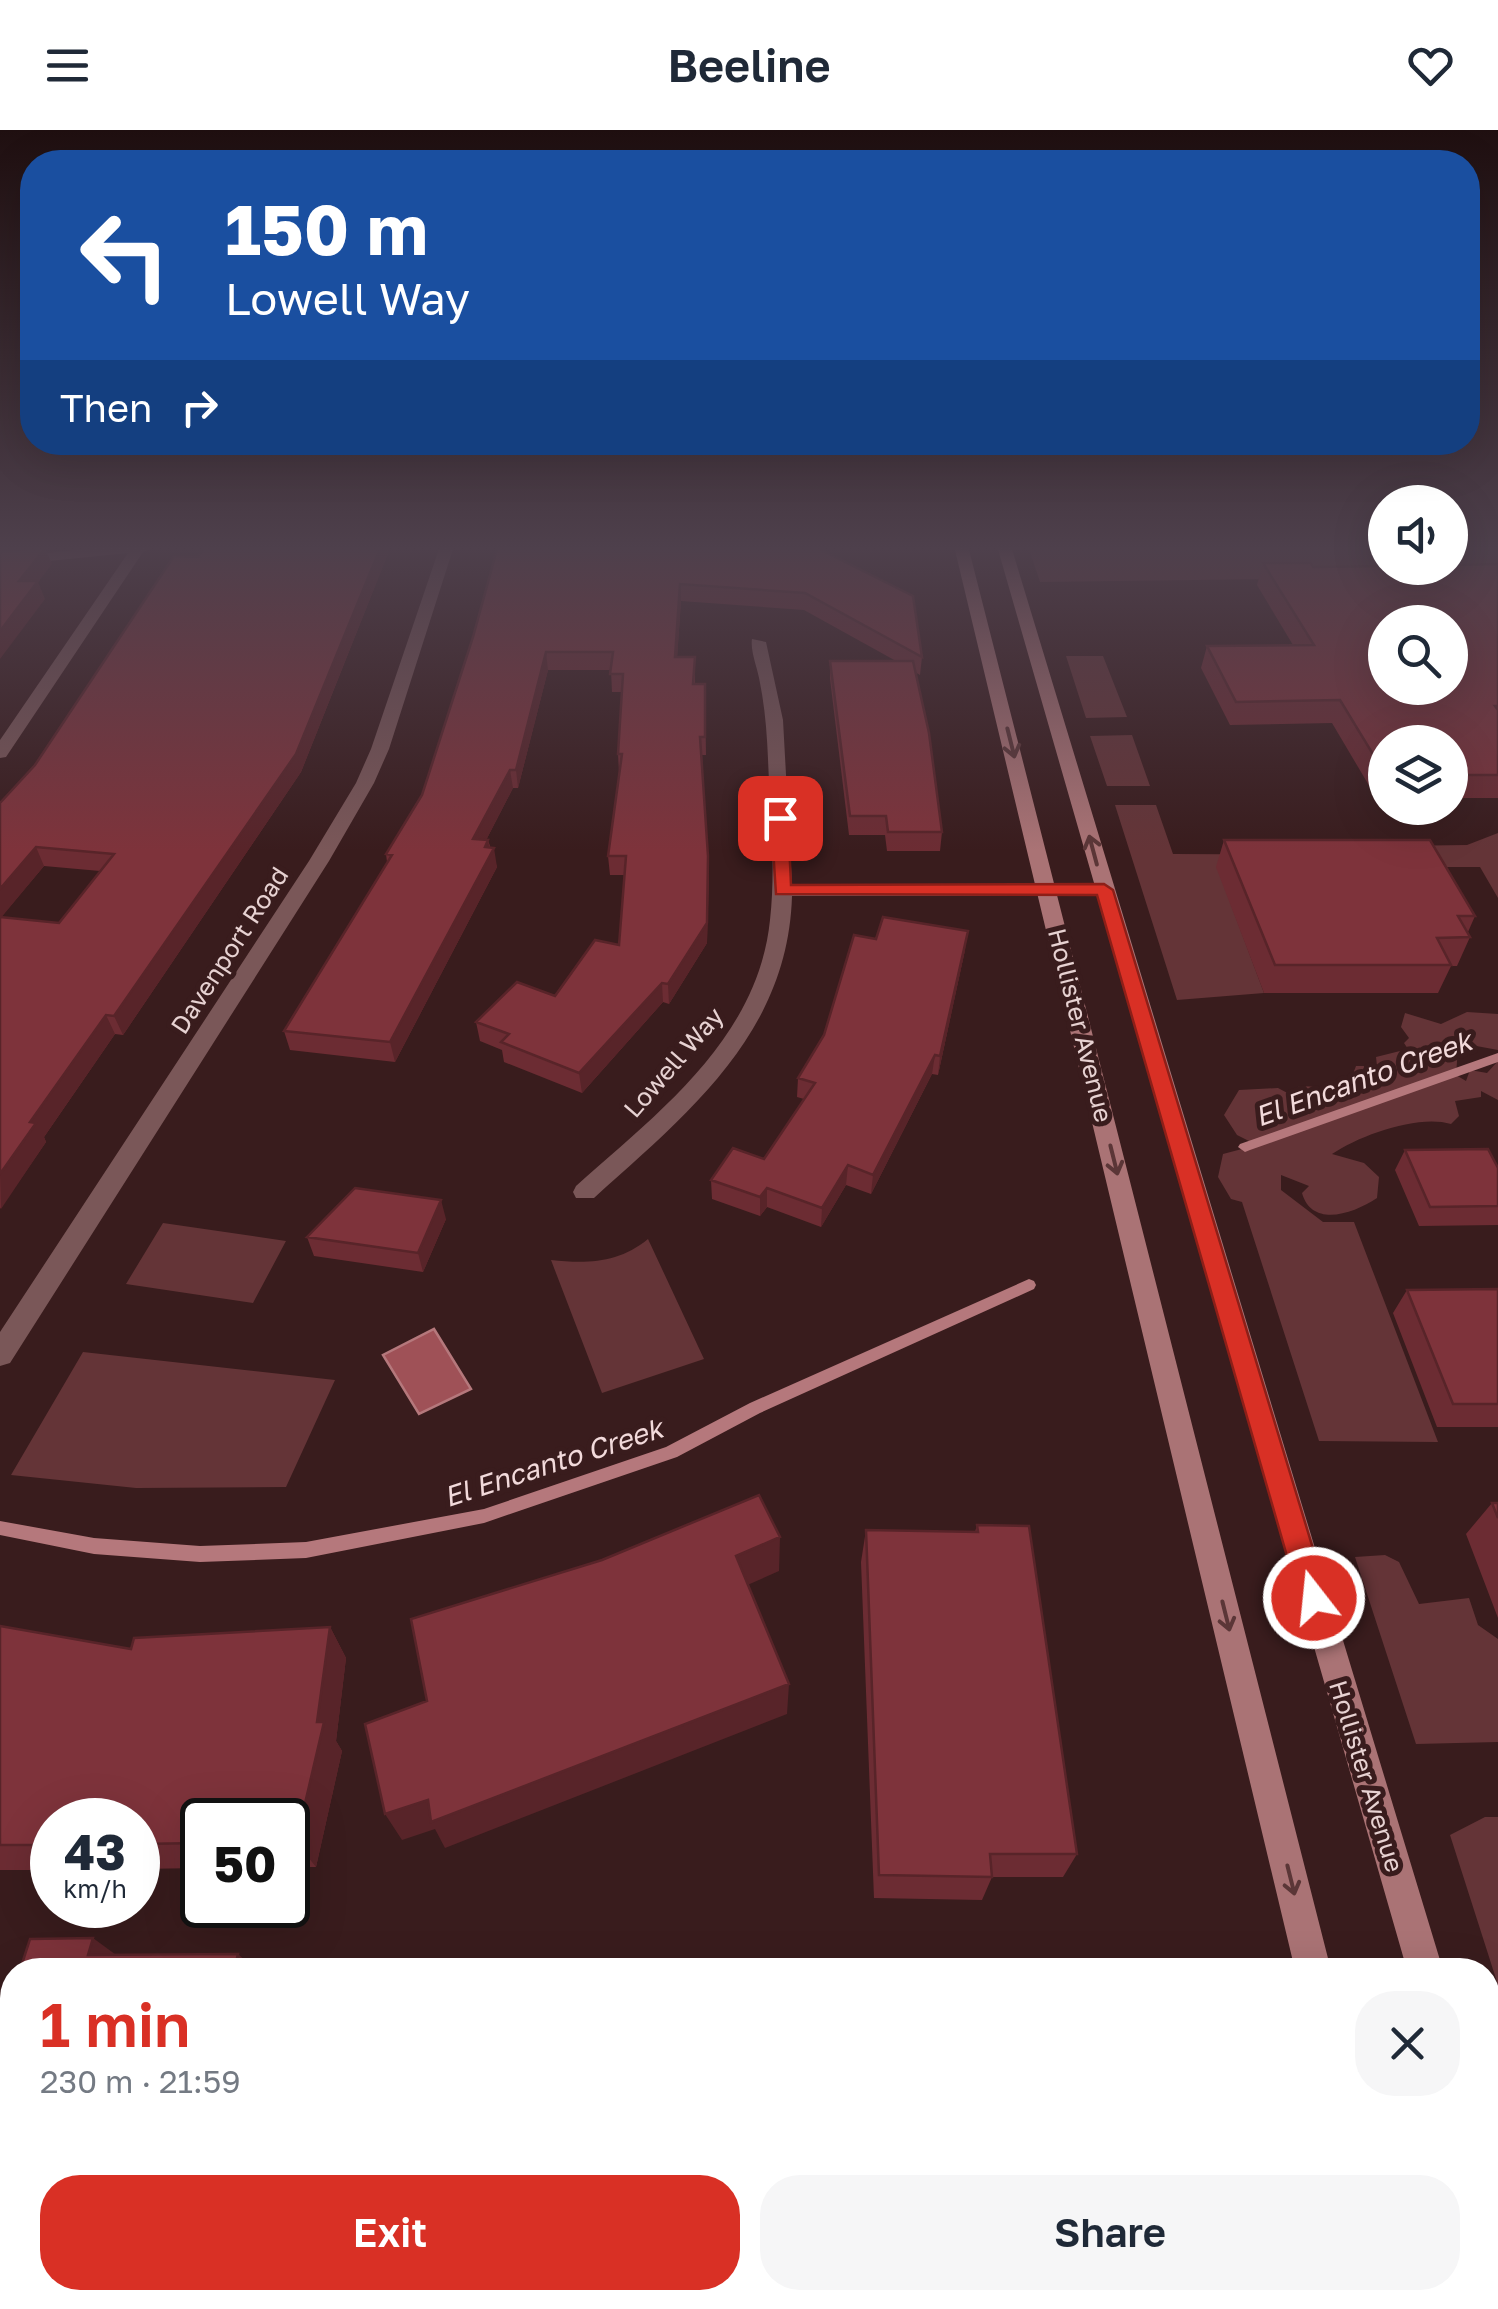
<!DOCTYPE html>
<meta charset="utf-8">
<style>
:root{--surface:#fff;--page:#f6f6f7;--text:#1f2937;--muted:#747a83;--accent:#d93025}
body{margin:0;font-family:"Golos Text",sans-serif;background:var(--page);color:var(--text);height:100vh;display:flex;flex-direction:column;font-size:38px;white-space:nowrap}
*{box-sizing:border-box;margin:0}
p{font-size:32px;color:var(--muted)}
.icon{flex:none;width:55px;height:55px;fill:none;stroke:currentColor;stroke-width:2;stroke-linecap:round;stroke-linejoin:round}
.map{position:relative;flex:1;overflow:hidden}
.panel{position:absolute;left:0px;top:1828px;width:1500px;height:352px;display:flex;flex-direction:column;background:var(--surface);border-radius:40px 40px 0 0;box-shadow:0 10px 40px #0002}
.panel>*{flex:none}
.top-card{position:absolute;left:20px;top:20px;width:1460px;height:305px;border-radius:40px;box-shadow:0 10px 40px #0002;background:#1a4fa0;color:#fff;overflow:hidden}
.controls{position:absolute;left:1368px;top:355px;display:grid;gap:20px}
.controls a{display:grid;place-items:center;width:100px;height:100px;border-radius:50%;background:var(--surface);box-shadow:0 10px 40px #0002;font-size:50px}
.speed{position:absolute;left:30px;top:1668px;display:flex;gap:20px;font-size:50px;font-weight:700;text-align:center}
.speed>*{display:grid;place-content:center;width:130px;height:130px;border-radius:50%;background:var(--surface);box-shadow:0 10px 40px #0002;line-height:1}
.speed small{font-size:25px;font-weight:400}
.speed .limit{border:5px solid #111;border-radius:15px;background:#fff;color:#111}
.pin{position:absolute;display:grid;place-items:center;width:85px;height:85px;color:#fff;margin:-42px;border-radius:20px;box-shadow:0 5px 15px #0006}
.me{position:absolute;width:110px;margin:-55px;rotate:344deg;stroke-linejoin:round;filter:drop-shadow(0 0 8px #0008)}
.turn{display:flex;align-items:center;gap:35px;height:210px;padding:0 40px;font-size:45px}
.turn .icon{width:130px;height:130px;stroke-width:2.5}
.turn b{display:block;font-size:70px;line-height:85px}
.then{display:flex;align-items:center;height:95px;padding:0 40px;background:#0003;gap:20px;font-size:38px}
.round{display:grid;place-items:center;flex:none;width:105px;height:105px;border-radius:40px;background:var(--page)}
.head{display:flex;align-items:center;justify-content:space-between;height:170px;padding:0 40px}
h1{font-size:60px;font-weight:600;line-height:75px;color:var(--accent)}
.primary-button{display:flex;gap:20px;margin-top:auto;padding:20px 40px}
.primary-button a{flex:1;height:115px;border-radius:40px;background:var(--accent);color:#fff;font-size:40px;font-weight:600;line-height:115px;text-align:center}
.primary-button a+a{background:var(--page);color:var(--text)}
header{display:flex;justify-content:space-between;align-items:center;height:130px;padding:0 40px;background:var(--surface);font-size:45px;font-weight:600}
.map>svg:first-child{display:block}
.green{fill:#643437}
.water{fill:#9f5157;stroke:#b5787c;stroke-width:2.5}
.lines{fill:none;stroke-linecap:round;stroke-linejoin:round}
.stream{fill:#b5787c;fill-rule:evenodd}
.street{fill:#7a5758;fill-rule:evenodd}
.secondary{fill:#aa7375;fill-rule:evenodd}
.wall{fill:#6c2c33;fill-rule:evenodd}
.shaded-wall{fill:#582429}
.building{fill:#7e333b;stroke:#582429;stroke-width:2.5;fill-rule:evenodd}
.oneway{stroke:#5b3637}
.route{fill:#d93025;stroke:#8d1f18;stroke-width:2.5}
.labels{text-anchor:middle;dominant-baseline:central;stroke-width:10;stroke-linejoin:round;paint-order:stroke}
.street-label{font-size:25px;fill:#e7d2d2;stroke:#391c1d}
.water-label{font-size:28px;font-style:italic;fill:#f2dadb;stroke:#391c1d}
</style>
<header><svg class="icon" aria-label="menu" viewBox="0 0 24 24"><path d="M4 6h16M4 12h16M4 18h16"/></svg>Beeline<svg class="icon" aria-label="heart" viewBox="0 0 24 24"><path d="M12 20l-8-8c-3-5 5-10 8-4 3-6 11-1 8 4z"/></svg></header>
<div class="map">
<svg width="1498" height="2179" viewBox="0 0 1498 2179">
<rect width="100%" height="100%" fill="#391c1d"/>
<path class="green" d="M 1028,416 L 1385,416 L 1385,438 L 1450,438 L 1450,416 L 1498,416 L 1498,446 L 1040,452 Z
M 1066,526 L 1103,526 L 1127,587 L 1086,588 Z
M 1132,605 L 1150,656 L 1107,656 L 1090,606 Z
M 1115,675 L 1156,675 L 1173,724 L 1362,725 L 1395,716 L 1467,715 L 1498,703 L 1498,768 L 1480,737 L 1217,737 L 1264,863 L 1177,870 Z
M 1467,882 L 1498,884 L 1498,920 L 1471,915 L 1458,918 L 1456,945 L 1466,951 L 1470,940 L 1487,943 L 1498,931 L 1498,970 L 1481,961 L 1481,967 L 1455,971 L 1459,986 L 1451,994 C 1419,984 1360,1005 1332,1024 L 1364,1033 L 1379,1047 L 1377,1068 C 1353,1084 1312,1098 1302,1063 L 1309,1056 L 1281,1045 L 1281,1060 L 1323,1092 L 1354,1092 L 1438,1312 L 1319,1311 L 1242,1072 L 1231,1069 L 1218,1047 L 1223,1024 L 1257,1015 L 1237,1005 L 1224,985 L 1239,960 L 1278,958 L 1293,966 L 1299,956 L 1320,957 L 1353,944 L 1356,936 L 1377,936 L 1376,927 L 1408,919 L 1404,913 L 1409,908 L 1401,897 L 1405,883 L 1441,894 Z
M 163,1093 L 286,1111 L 253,1173 L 126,1154 Z
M 648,1109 L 704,1229 L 602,1263 L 551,1130 C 587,1134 619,1133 648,1109 Z
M 83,1222 L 335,1250 L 286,1357 L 136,1358 L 11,1345 Z
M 1385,1425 L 1399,1432 L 1419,1474 L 1469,1468 L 1478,1495 L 1498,1509 L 1498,1612 L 1416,1614 L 1355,1427 Z
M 1485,1687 L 1498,1687 L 1498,1855 L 1450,1705 Z"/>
<path class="water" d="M 434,1199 L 471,1259 L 419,1284 L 383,1225 Z"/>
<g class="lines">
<path class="stream" d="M 1498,923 L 1498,932 L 1250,1020 L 1245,1022 L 1238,1017 L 1240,1014 Z
M 1029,1149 L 1034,1151 L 1036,1155 L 1034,1159 L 760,1283 L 677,1327 L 484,1393 L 306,1428 L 200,1432 L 94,1424 L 0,1405 L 0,1391 L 94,1408 L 200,1416 L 306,1412 L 484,1379 L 666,1317 L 750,1273 Z"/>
<path class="street" d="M 114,416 L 155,417 L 143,422 L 6,627 L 0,628 L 0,610 L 128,423 L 0,436 L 0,428 Z
M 440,416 L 454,416 L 389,619 L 374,653 L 329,731 L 10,1233 L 0,1236 L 0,1202 L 309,731 L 356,653 L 371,619 Z
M 752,509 L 766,512 L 783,590 L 792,754 L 1104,754 L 1114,760 L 1104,766 L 792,766 C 788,904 688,983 594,1068 L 576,1068 L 573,1062 L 576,1056 C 659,982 758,908 770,790 C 776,737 770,682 768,629 C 767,604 765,578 760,553 C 758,539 750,521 752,509 Z"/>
<path class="secondary" d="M 954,416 L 968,416 L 1331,1840 L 1295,1840 Z
M 997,416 L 1011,416 L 1443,1840 L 1407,1840 Z
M 1488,2028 L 1498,2032 L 1498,2104 L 1488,2100 Z
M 1373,2168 L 1415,2168 L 1418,2179 L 1376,2179 Z"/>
</g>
<path class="wall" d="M 813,416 L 922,527 L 920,545 L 915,542 L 942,702 L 940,721 L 887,721 L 885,705 L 849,705 L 830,549 L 830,531 L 896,531 L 804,480 L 681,471 L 677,527 L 695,545 L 695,554 L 705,554 L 706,625 L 702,625 L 709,745 L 707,813 L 669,874 L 663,872 L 582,963 L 504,932 L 502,920 L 480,911 L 476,892 L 555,866 L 619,815 L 624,745 L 610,745 L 608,726 L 619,642 L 618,624 L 622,562 L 612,562 L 611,540 L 548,540 L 518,658 L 513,658 L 486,710 L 488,710 L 497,737 L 395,932 L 290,920 L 284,901 L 387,732 L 386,724 L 422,665 L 473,507 Z
M 389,421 L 301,642 L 123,905 L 115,904 L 44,1007 L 46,1012 L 0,1079 L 0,673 ZM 44,736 L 100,741 L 59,793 L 1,787 Z
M 1263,433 L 1313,437 L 1498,434 L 1498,668 L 1450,668 L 1450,612 L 1385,612 L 1385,669 L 1377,669 L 1332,593 L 1230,595 L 1201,538 L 1207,516 L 1293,515 L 1257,455 Z
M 1224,710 L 1475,786 L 1468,802 L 1470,807 L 1457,836 L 1451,836 L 1438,863 L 1264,863 L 1216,737 Z
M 965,820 L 938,945 L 932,944 L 871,1064 L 846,1055 L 821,1097 L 767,1077 L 760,1086 L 712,1069 L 711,1050 L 764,1029 L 804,969 L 797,967 L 798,948 Z
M 1405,1020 L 1498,1038 L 1498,1095 L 1419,1096 L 1395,1040 Z
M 446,1089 L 423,1142 L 314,1126 L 307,1107 Z
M 1498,1159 L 1498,1297 L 1437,1297 L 1393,1183 L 1407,1160 Z
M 1492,1373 L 1498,1373 L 1498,1488 L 1466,1404 Z
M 977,1395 L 1077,1724 L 1063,1747 L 992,1747 L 982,1770 L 874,1768 L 861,1432 L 866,1400 L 975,1402 Z
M 0,1496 L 131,1519 L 330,1497 L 346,1528 L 336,1611 L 342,1621 L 316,1737 L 288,1737 L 288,1690 L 202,1690 L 202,1738 L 138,1739 L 138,1690 L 52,1690 L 52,1740 L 0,1740 Z"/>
<path class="shaded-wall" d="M 0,416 L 66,416 L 46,420 L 52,434 L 38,452 L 45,469 L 0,529 Z
M 381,416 L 388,416 L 389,421 L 301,642 L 123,905 L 114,886 Z
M 680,454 L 681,471 L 676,545 L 675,527 Z
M 546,522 L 548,540 L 518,658 L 516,640 Z
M 510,640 L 513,658 L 477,728 L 473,709 Z
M 488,710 L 491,725 L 494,718 L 497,737 L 395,932 L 390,912 Z
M 36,717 L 44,736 L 0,789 L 0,759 Z
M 708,726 L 707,813 L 669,874 L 668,854 Z
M 968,801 L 965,820 L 938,945 L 940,926 Z
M 662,853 L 663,872 L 582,963 L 579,943 Z
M 106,885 L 115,904 L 44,1007 L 46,1012 L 1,1079 L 0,1044 L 30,992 Z
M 935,925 L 932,944 L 871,1064 L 873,1045 Z
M 848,1035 L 846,1055 L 821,1097 L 822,1078 Z
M 767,1058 L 767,1077 L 760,1086 L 760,1067 Z
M 441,1070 L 446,1089 L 423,1142 L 418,1123 Z
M 780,1407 L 779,1441 L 736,1460 L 736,1426 Z
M 330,1497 L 346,1528 L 336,1611 L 342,1621 L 316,1737 L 296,1712 L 317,1592 Z
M 789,1554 L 787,1584 L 445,1718 L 435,1699 L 402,1710 L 385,1684 Z
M 93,1808 L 123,1830 L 88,1825 Z
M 238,1824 L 256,1840 L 234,1840 Z
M 168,2168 L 195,2168 L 223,2173 L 221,2179 L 190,2179 Z"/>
<path class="building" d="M 205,416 L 381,416 L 296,624 L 114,886 L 106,885 L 30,992 L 36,993 L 0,1044 L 0,787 L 59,793 L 114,724 L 36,717 L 0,759 L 0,673 L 35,635 L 174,426 L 198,427 Z
M 498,416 L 813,416 L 913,466 L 922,527 L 805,463 L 680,454 L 675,527 L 695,527 L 693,554 L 705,554 L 705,607 L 700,607 L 708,726 L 707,793 L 668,854 L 662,853 L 579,943 L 501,912 L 509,904 L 476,892 L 517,852 L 555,866 L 595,810 L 619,815 L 626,726 L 608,726 L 622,624 L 618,624 L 623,544 L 610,544 L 613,522 L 546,522 L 516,640 L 510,640 L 473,709 L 488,710 L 485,717 L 494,718 L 390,912 L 284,901 L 392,725 L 386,724 L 422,665 L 473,507 Z
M 46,417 L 19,451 L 38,451 L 0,501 L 0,422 Z
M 1263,433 L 1311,433 L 1313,437 L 1385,436 L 1385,438 L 1450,438 L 1450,435 L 1498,434 L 1498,576 L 1495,576 L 1498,580 L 1498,645 L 1450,645 L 1450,612 L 1385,612 L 1385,644 L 1340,570 L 1236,572 L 1207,516 L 1314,515 ZM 1385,492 L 1450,492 L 1450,558 L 1385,558 Z
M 830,531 L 913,531 L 929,603 L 942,702 L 888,702 L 886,686 L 850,686 Z
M 1224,710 L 1430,710 L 1475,786 L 1458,786 L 1470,807 L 1437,808 L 1451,835 L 1275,835 Z
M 883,787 L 968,801 L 940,926 L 935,925 L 873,1045 L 848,1035 L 822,1078 L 767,1058 L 760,1067 L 711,1050 L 733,1018 L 764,1029 L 815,953 L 798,948 L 824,905 L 854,805 L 876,809 Z
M 1488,1019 L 1498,1038 L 1498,1076 L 1430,1077 L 1405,1020 Z
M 355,1058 L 441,1070 L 418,1123 L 307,1107 Z
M 1498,1159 L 1498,1274 L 1453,1274 L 1407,1160 Z
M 759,1365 L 780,1407 L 736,1426 L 789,1554 L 431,1692 L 428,1670 L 385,1684 L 365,1594 L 427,1571 L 411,1489 L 602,1430 Z
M 1492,1373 L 1498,1373 L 1498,1388 Z
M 977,1395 L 1029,1396 L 1077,1724 L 990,1724 L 992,1747 L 879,1745 L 866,1400 L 978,1402 Z
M 0,1496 L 131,1519 L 134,1508 L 330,1497 L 317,1592 L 324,1592 L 296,1712 L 288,1712 L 288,1690 L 202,1690 L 202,1713 L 138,1714 L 138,1690 L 52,1690 L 52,1715 L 0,1715 Z
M 93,1808 L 88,1825 L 238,1824 L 234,1840 L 20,1840 L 30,1809 Z
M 329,1832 L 1008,1833 L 1009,1840 L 327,1840 Z
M 12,1866 L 12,2168 L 193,2168 L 190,2179 L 0,2179 L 0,1906 Z"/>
<defs><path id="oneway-shaft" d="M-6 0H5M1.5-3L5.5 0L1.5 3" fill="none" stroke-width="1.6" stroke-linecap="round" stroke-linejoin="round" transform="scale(2.5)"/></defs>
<g class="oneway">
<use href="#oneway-shaft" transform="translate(1011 613) rotate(76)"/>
<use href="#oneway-shaft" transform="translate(1093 720) rotate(-105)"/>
<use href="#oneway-shaft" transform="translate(1114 1030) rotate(76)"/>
<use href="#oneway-shaft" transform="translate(1226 1486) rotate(76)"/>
<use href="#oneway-shaft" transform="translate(1291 1750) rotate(76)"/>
</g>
<linearGradient id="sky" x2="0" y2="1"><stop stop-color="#1f0f10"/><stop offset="0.58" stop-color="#4e404c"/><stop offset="1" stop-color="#4e404c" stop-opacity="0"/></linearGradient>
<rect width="1498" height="721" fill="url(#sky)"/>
<path class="route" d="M 780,683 L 788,688 L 791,755 L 1104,754 L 1113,760 L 1328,1468 L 1323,1478 L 1314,1482 L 1304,1478 L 1299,1468 L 1097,765 L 776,764 L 771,688 Z"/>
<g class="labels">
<g class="street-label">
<text transform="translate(229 820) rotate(-57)">Davenport Road</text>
<text transform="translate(1081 895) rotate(76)">Hollister Avenue</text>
<text transform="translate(673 932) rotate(-49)">Lowell Way</text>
<text transform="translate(1367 1646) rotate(73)">Hollister Avenue</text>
</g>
<g class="water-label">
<text transform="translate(1363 948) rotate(-20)">El Encanto Creek</text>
<text transform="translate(553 1332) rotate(-18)">El Encanto Creek</text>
</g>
</g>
</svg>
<div class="controls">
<a><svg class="icon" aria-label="sound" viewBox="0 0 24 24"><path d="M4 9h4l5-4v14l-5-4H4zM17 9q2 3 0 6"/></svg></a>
<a><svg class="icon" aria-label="search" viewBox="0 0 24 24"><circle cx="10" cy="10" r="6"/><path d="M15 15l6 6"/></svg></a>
<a><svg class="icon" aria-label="layers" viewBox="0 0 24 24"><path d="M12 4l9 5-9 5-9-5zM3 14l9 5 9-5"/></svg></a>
</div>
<div class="speed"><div>43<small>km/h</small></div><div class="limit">50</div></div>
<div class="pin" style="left:780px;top:688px;background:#d93025"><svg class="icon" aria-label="arrive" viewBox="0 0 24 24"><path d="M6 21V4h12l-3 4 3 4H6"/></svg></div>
<svg class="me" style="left:1314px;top:1468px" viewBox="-20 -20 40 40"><circle r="17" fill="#d93025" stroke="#fff" stroke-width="3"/><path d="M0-11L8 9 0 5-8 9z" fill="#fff"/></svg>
<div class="top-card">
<div class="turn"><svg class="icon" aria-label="left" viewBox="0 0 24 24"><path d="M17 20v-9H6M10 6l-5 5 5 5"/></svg><div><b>150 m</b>Lowell Way</div></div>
<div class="then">Then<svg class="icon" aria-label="right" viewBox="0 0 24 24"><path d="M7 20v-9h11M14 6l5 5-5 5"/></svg></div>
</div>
<section class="panel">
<div class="head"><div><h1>1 min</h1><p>230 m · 21:59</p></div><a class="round"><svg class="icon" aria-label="close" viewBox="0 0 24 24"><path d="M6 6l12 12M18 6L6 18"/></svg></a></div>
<div class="primary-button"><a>Exit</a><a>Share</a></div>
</section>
</div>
